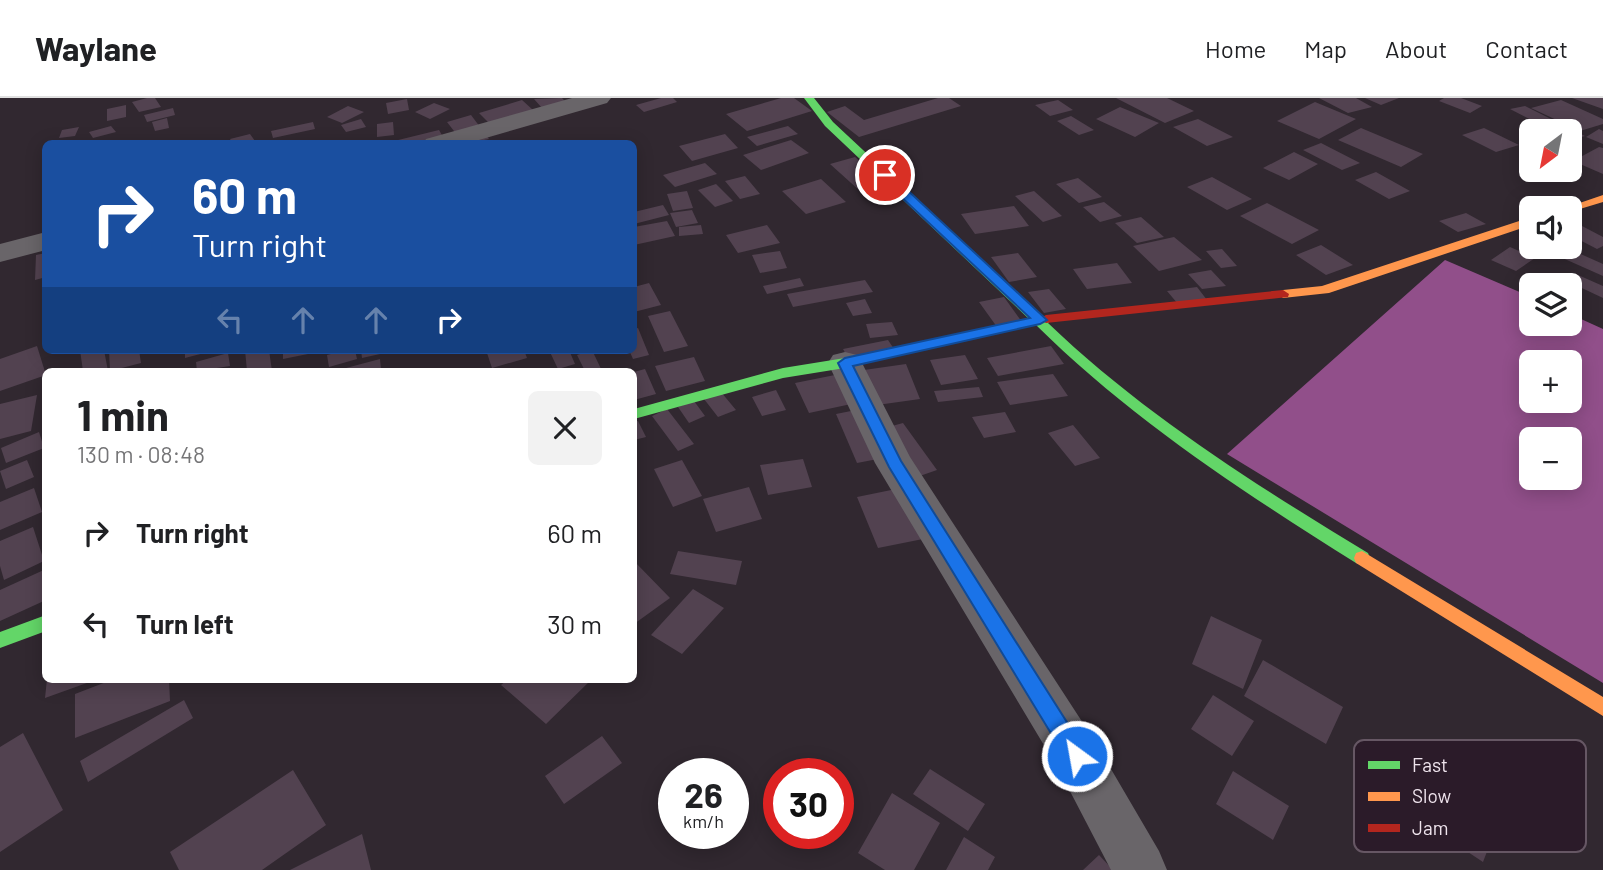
<!DOCTYPE html>
<meta charset="utf-8">
<style>
:root{--surface:#fff;--page:#f2f2f2;--text:#202124;--muted:#757577;--line:#e0e0e0}
body{margin:0;font-family:Barlow,sans-serif;background:var(--page);color:var(--text);height:100vh;display:flex;flex-direction:column;font-size:26px;white-space:nowrap}
*{box-sizing:border-box;margin:0}
p{font-size:23px;color:var(--muted)}
.icon{flex:none;width:38px;height:38px;fill:none;stroke:currentColor;stroke-width:2;stroke-linecap:round;stroke-linejoin:round}
.map{position:relative;flex:1;overflow:hidden}
.drawer{position:absolute;left:42px;top:270px;width:595px;height:315px;display:flex;flex-direction:column;background:var(--surface);border-radius:10px;box-shadow:0 4px 18px #0003}
.drawer>*{flex:none}
.top-card{position:absolute;left:42px;top:42px;width:595px;height:214px;border-radius:10px;box-shadow:0 4px 18px #0003;background:#1a4fa0;color:#fff;overflow:hidden}
.needle{width:46px;rotate:212deg}
.buttons{position:absolute;left:1519px;top:21px;display:grid;gap:14px}
.buttons a{display:grid;place-items:center;width:63px;height:63px;border-radius:10px;background:var(--surface);box-shadow:0 4px 18px #0003;font-size:35px}
.speed{position:absolute;left:658px;top:660px;display:flex;gap:14px;font-size:35px;font-weight:700;text-align:center}
.speed>*{display:grid;place-content:center;width:91px;height:91px;border-radius:50%;background:var(--surface);box-shadow:0 4px 18px #0003;line-height:1}
.speed small{font-size:18px;font-weight:400}
.speed .limit{border:10px solid #d22;background:#fff;color:#111}
.pin{position:absolute;display:grid;place-items:center;width:60px;height:60px;color:#fff;margin:-30px;border:4px solid #fff;border-radius:50%;box-shadow:0 2px 7px #0007}
.me{position:absolute;width:77px;margin:-38px;rotate:328deg;stroke-linejoin:round;filter:drop-shadow(0 0 5px #0008)}
.turn{display:flex;align-items:center;gap:24px;height:147px;padding:0 35px;font-size:32px}
.turn .icon{width:91px;height:91px;stroke-width:2.5}
.turn b{display:block;font-size:49px;line-height:60px}
.lanes{display:flex;align-items:center;height:66px;padding:0 35px;background:#0003;justify-content:center;gap:35px;direction:ltr}
.lanes .off{opacity:.35}
.round{display:grid;place-items:center;flex:none;width:74px;height:74px;border-radius:10px;background:var(--page)}
.head{display:flex;align-items:center;justify-content:space-between;height:119px;padding:0 35px}
h1{font-size:42px;font-weight:700;line-height:52px}
ul{padding:0;list-style:none}
li{display:flex;align-items:center;gap:21px;height:91px;padding:0 35px}
li div{flex:1}
li b{display:block;font-size:26px}
li em{font-style:normal}
header{display:flex;align-items:center;gap:42px;box-sizing:border-box;height:98px;padding:0 35px;background:var(--surface);border-bottom:2px solid var(--line)}
header strong{font-size:33px}
nav{display:flex;gap:38px;margin-inline-start:auto;font-size:24px}
.map>svg:first-child{display:block}
.water{fill:#914f8a;fill-rule:evenodd}
.building{fill:#524250}
.lines{fill:none;stroke-linecap:round;stroke-linejoin:round}
.street{fill:#696569;fill-rule:evenodd}
.fast{fill:#63d668;fill-rule:evenodd}
.slow{fill:#ff974d;fill-rule:evenodd}
.jam{fill:#b3261e;fill-rule:evenodd}
.route{fill:#1a73e8;stroke:#114b97;stroke-width:2}
.key{fill:#2b1b29;stroke:#665764;stroke-width:2}
.key-label{font-size:19px;fill:#efe4ed}
</style>
<header>
<strong>Waylane</strong>
<nav><a>Home</a><a>Map</a><a>About</a><a>Contact</a></nav>
</header>
<div class="map">
<svg width="1603" height="772" viewBox="0 0 1603 772">
<rect width="100%" height="100%" fill="#312830"/>
<path class="water" d="M 1445,162 L 1531,199 L 1531,226 L 1570,226 L 1570,216 L 1603,231 L 1603,585 L 1227,356 ZM 1531,264 L 1570,264 L 1570,303 L 1531,303 ZM 1531,341 L 1570,341 L 1570,380 L 1531,380 Z"/>
<path class="building" d="M 147,0 L 155,0 L 161,9 L 139,14 L 132,4 Z
M 562,0 L 573,12 L 550,19 L 534,1 Z
M 661,0 L 673,0 L 677,4 L 644,14 L 636,7 Z
M 781,0 L 794,0 L 812,13 L 747,33 L 726,16 Z
M 938,0 L 949,0 L 961,8 L 859,39 L 827,14 L 845,8 L 864,22 Z
M 1116,0 L 1167,0 L 1194,13 L 1165,25 Z
M 1319,0 L 1356,0 L 1372,9 L 1348,15 Z
M 1365,0 L 1399,0 L 1381,7 Z
M 1444,0 L 1461,0 L 1482,8 L 1470,15 L 1439,3 Z
M 1572,0 L 1603,0 L 1603,11 Z
M 407,1 L 409,12 L 388,16 L 386,5 Z
M 522,2 L 533,12 L 489,25 L 479,15 Z
M 1058,2 L 1073,12 L 1050,18 L 1035,7 Z
M 1561,2 L 1603,21 L 1603,26 L 1580,33 L 1531,10 Z
M 1315,4 L 1356,21 L 1319,41 L 1277,23 Z
M 434,5 L 450,11 L 430,21 L 415,14 Z
M 126,7 L 126,19 L 107,23 L 107,11 Z
M 348,8 L 364,14 L 342,25 L 327,19 Z
M 1525,8 L 1585,38 L 1570,42 L 1570,33 L 1553,33 L 1510,11 Z
M 1120,9 L 1159,25 L 1135,39 L 1096,21 Z
M 173,10 L 175,17 L 147,24 L 144,17 Z
M 471,17 L 489,41 L 464,46 L 447,24 Z
M 1071,18 L 1094,32 L 1079,37 L 1057,23 Z
M 167,20 L 169,30 L 155,33 L 152,24 Z
M 361,21 L 366,29 L 346,34 L 341,27 Z
M 1198,21 L 1233,39 L 1207,48 L 1173,29 Z
M 313,24 L 315,31 L 273,40 L 271,33 Z
M 393,24 L 394,37 L 377,39 L 377,26 Z
M 111,28 L 116,34 L 93,40 L 89,34 Z
M 788,28 L 798,36 L 757,48 L 747,39 Z
M 79,29 L 75,38 L 59,40 L 62,32 Z
M 1361,30 L 1423,56 L 1401,69 L 1338,42 Z
M 1484,30 L 1519,47 L 1496,54 L 1462,37 Z
M 1599,31 L 1603,33 L 1603,46 L 1586,39 Z
M 439,32 L 447,46 L 386,46 L 386,45 Z
M 250,36 L 255,43 L 233,46 L 230,41 Z
M 725,36 L 738,50 L 692,63 L 679,48 Z
M 791,42 L 809,55 L 761,72 L 743,57 Z
M 1321,45 L 1360,65 L 1342,72 L 1303,52 Z
M 1599,49 L 1603,50 L 1603,76 L 1573,63 Z
M 1294,54 L 1318,66 L 1289,82 L 1263,70 Z
M 855,59 L 885,85 L 860,93 L 830,66 Z
M 705,65 L 717,76 L 675,89 L 663,77 Z
M 1376,74 L 1410,93 L 1389,101 L 1355,82 Z
M 745,78 L 760,96 L 740,101 L 725,83 Z
M 1212,79 L 1252,101 L 1227,112 L 1187,89 Z
M 1078,80 L 1102,99 L 1079,105 L 1056,86 Z
M 821,81 L 846,104 L 806,116 L 782,93 Z
M 716,86 L 733,103 L 715,109 L 698,92 Z
M 687,93 L 693,110 L 673,113 L 667,96 Z
M 1034,93 L 1062,118 L 1043,124 L 1015,98 Z
M 1104,104 L 1122,118 L 1100,124 L 1083,109 Z
M 1267,105 L 1319,132 L 1292,146 L 1240,118 Z
M 663,107 L 669,117 L 634,126 L 634,114 Z
M 1014,108 L 1029,128 L 975,136 L 961,116 Z
M 692,112 L 698,125 L 676,129 L 670,115 Z
M 1466,115 L 1486,126 L 1458,134 L 1439,123 Z
M 1141,119 L 1164,139 L 1137,145 L 1115,125 Z
M 667,123 L 675,138 L 634,147 L 634,129 Z
M 701,127 L 703,136 L 679,138 L 679,129 Z
M 767,127 L 780,145 L 738,155 L 726,137 Z
M 1582,128 L 1603,139 L 1603,148 L 1597,151 L 1570,137 L 1570,134 Z
M 1174,139 L 1202,162 L 1159,173 L 1133,148 Z
M 1321,147 L 1353,167 L 1326,177 L 1296,157 Z
M 1510,149 L 1535,160 L 1516,173 L 1491,162 Z
M 1557,149 L 1565,149 L 1603,166 L 1603,178 L 1549,154 Z
M 1222,151 L 1237,168 L 1221,170 L 1206,153 Z
M 780,153 L 787,170 L 760,175 L 752,157 Z
M 46,155 L 46,179 L 35,182 L 36,157 Z
M 1018,155 L 1037,179 L 1009,184 L 991,159 Z
M 1117,165 L 1132,185 L 1087,191 L 1073,171 Z
M 1211,172 L 1226,188 L 1202,191 L 1188,176 Z
M 1578,177 L 1603,188 L 1603,200 L 1569,184 Z
M 800,180 L 804,188 L 767,196 L 763,188 Z
M 865,182 L 873,194 L 793,209 L 787,196 Z
M 649,185 L 661,207 L 634,214 L 634,189 Z
M 1197,189 L 1207,202 L 1178,206 L 1167,193 Z
M 1049,191 L 1066,211 L 1044,215 L 1028,194 Z
M 1004,199 L 1022,224 L 997,229 L 979,204 Z
M 865,201 L 872,215 L 853,218 L 846,205 Z
M 670,213 L 688,248 L 664,254 L 648,218 Z
M 892,224 L 898,237 L 870,240 L 866,226 Z
M 638,230 L 649,257 L 633,261 L 629,252 L 634,252 L 634,231 Z
M 888,242 L 894,251 L 848,260 L 843,251 Z
M 37,248 L 46,277 L 0,293 L 0,261 Z
M 1051,248 L 1064,266 L 998,278 L 987,260 Z
M 80,252 L 104,252 L 108,273 L 83,273 Z
M 109,252 L 139,252 L 141,265 L 110,273 Z
M 185,252 L 212,252 L 212,253 L 185,260 Z
M 245,252 L 269,252 L 272,273 L 247,273 Z
M 283,252 L 307,252 L 308,256 L 283,261 Z
M 347,252 L 355,252 L 357,261 L 329,269 L 327,257 Z
M 361,252 L 379,252 L 380,256 L 362,260 Z
M 486,252 L 524,252 L 527,260 L 492,270 Z
M 549,252 L 569,252 L 575,266 L 558,271 Z
M 592,252 L 602,273 L 585,273 L 577,257 Z
M 228,255 L 230,268 L 197,273 L 196,264 Z
M 965,257 L 978,281 L 941,287 L 930,262 Z
M 694,259 L 705,283 L 666,293 L 655,268 Z
M 380,261 L 381,271 L 347,273 L 346,270 Z
M 906,266 L 920,301 L 870,308 L 857,273 Z
M 645,271 L 656,296 L 634,302 L 634,274 Z
M 840,276 L 856,305 L 809,315 L 795,285 Z
M 1053,276 L 1068,298 L 1010,307 L 997,284 Z
M 979,289 L 983,299 L 938,304 L 934,293 Z
M 776,292 L 786,312 L 762,318 L 752,299 Z
M 721,294 L 736,312 L 718,319 L 704,301 Z
M 37,297 L 31,333 L 0,341 L 0,306 Z
M 694,303 L 705,318 L 689,325 L 678,309 Z
M 667,311 L 694,346 L 678,353 L 652,318 Z
M 861,311 L 883,360 L 857,365 L 836,316 Z
M 1005,314 L 1016,334 L 984,340 L 972,319 Z
M 638,323 L 646,339 L 634,342 L 634,324 Z
M 903,325 L 937,372 L 914,380 L 881,331 Z
M 1073,327 L 1100,360 L 1075,368 L 1048,335 Z
M 39,334 L 44,350 L 6,365 L 1,350 Z
M 803,361 L 812,389 L 768,397 L 760,367 Z
M 27,362 L 34,379 L 6,391 L 0,373 Z
M 682,362 L 702,398 L 673,409 L 654,371 Z
M 749,389 L 762,421 L 716,434 L 703,401 Z
M 34,390 L 42,414 L 0,432 L 0,404 Z
M 901,390 L 923,441 L 878,450 L 857,399 Z
M 33,429 L 44,463 L 4,482 L 0,468 L 0,443 Z
M 678,453 L 742,463 L 736,487 L 670,476 Z
M 634,463 L 670,500 L 634,526 Z
M 46,471 L 46,502 L 0,523 L 0,492 Z
M 693,491 L 724,510 L 682,556 L 651,537 Z
M 1211,518 L 1262,542 L 1243,591 L 1192,566 Z
M 1263,562 L 1343,609 L 1326,646 L 1244,598 Z
M 47,581 L 98,581 L 45,600 Z
M 114,581 L 169,581 L 170,603 L 75,640 L 75,596 Z
M 508,581 L 592,581 L 546,626 L 501,587 Z
M 1213,597 L 1254,623 L 1232,658 L 1191,631 Z
M 184,602 L 193,620 L 88,684 L 80,663 Z
M 23,635 L 63,712 L 0,754 L 0,649 Z
M 602,638 L 622,665 L 564,706 L 545,678 Z
M 930,671 L 985,706 L 968,733 L 913,696 Z
M 293,672 L 326,727 L 262,772 L 179,772 L 170,754 Z
M 1233,673 L 1289,708 L 1273,742 L 1216,706 Z
M 892,695 L 940,725 L 914,772 L 885,772 L 858,755 Z
M 1426,702 L 1491,743 L 1483,764 L 1418,721 Z
M 362,736 L 371,772 L 290,772 Z
M 964,739 L 995,759 L 988,772 L 946,772 Z
M 1099,757 L 1113,772 L 1083,772 Z"/>
<g class="lines">
<path class="street" d="M 572,0 L 611,0 L 607,5 L 465,46 L 423,46 L 426,41 Z
M 46,134 L 46,152 L 0,164 L 0,146 Z
M 845,254 L 857,257 L 862,265 L 910,359 L 1094,642 L 1159,753 L 1167,772 L 1111,772 L 1060,674 L 875,365 L 828,265 L 833,257 Z"/>
<path class="fast" d="M 804,0 L 814,0 L 833,24 L 1041,218 L 1051,218 L 1053,221 L 1048,225 C 1143,316 1256,387 1368,455 L 1370,460 L 1368,465 L 1362,467 L 1356,465 C 1243,394 1131,321 1036,227 L 845,270 L 783,280 L 634,321 L 634,311 L 783,270 L 845,260 L 1029,221 L 825,28 Z
M 46,517 L 46,533 L 0,550 L 0,534 Z"/>
<path class="slow" d="M 1603,97 L 1603,104 L 1570,114 L 1570,110 L 1565,110 Z
M 1531,119 L 1531,127 L 1329,195 L 1283,200 L 1277,196 L 1283,192 L 1322,188 Z
M 1362,453 L 1603,599 L 1603,618 L 1356,465 L 1354,460 L 1356,455 Z"/>
<path class="jam" d="M 1283,192 L 1289,196 L 1288,199 L 1046,225 L 1039,221 L 1046,217 Z"/>
</g>
<path class="route" d="M 881,75 L 889,75 L 1047,222 L 1040,226 L 853,268 L 901,363 L 1084,651 L 1087,658 L 1084,665 L 1077,667 L 1069,665 L 889,369 L 838,265 L 845,260 L 1030,220 L 881,80 Z"/>
<rect x="1354" y="642" width="232" height="112" rx="10" class="key"/>
<rect x="1368" y="663" width="32" height="8" fill="#63d668"/>
<rect x="1368" y="694" width="32" height="9" fill="#ff974d"/>
<rect x="1368" y="726" width="32" height="8" fill="#b3261e"/>
<g class="key-label">
<text x="1412" y="674">Fast</text>
<text x="1412" y="705">Slow</text>
<text x="1412" y="737">Jam</text>
</g>
</svg>
<div class="buttons">
<a><svg class="needle" viewBox="-14 -14 28 28"><path d="M0-13l5 13h-10z" fill="#e53935"/><path d="M0 13l5-13h-10z" fill="#757577"/></svg></a>
<a><svg class="icon" aria-label="sound" viewBox="0 0 24 24"><path d="M4 9h4l5-4v14l-5-4H4zM17 9q2 3 0 6"/></svg></a>
<a><svg class="icon" aria-label="layers" viewBox="0 0 24 24"><path d="M12 4l9 5-9 5-9-5zM3 14l9 5 9-5"/></svg></a>
<a>+</a>
<a>−</a>
</div>
<div class="speed"><div>26<small>km/h</small></div><div class="limit">30</div></div>
<div class="pin" style="left:885px;top:77px;background:#d93025"><svg class="icon" aria-label="arrive" viewBox="0 0 24 24"><path d="M6 21V4h12l-3 4 3 4H6"/></svg></div>
<svg class="me" style="left:1077px;top:658px" viewBox="-20 -20 40 40"><circle r="17" fill="#1a73e8" stroke="#fff" stroke-width="3"/><path d="M0-11L8 9 0 5-8 9z" fill="#fff"/></svg>
<div class="top-card">
<div class="turn"><svg class="icon" aria-label="right" viewBox="0 0 24 24"><path d="M7 20v-9h11M14 6l5 5-5 5"/></svg><div><b>60 m</b>Turn right</div></div>
<div class="lanes"><svg class="icon off" aria-label="left" viewBox="0 0 24 24"><path d="M17 20v-9H6M10 6l-5 5 5 5"/></svg><svg class="icon off" aria-label="ahead" viewBox="0 0 24 24"><path d="M12 20V5M6 11l6-6 6 6"/></svg><svg class="icon off" aria-label="ahead" viewBox="0 0 24 24"><path d="M12 20V5M6 11l6-6 6 6"/></svg><svg class="icon" aria-label="right" viewBox="0 0 24 24"><path d="M7 20v-9h11M14 6l5 5-5 5"/></svg></div>
</div>
<section class="drawer">
<div class="head"><div><h1>1 min</h1><p>130 m · 08:48</p></div><a class="round"><svg class="icon" aria-label="close" viewBox="0 0 24 24"><path d="M6 6l12 12M18 6L6 18"/></svg></a></div>
<ul>
<li><svg class="icon" aria-label="right" viewBox="0 0 24 24"><path d="M7 20v-9h11M14 6l5 5-5 5"/></svg><div><b>Turn right</b></div><em>60 m</em></li>
<li><svg class="icon" aria-label="left" viewBox="0 0 24 24"><path d="M17 20v-9H6M10 6l-5 5 5 5"/></svg><div><b>Turn left</b></div><em>30 m</em></li>
</ul>
</section>
</div>
